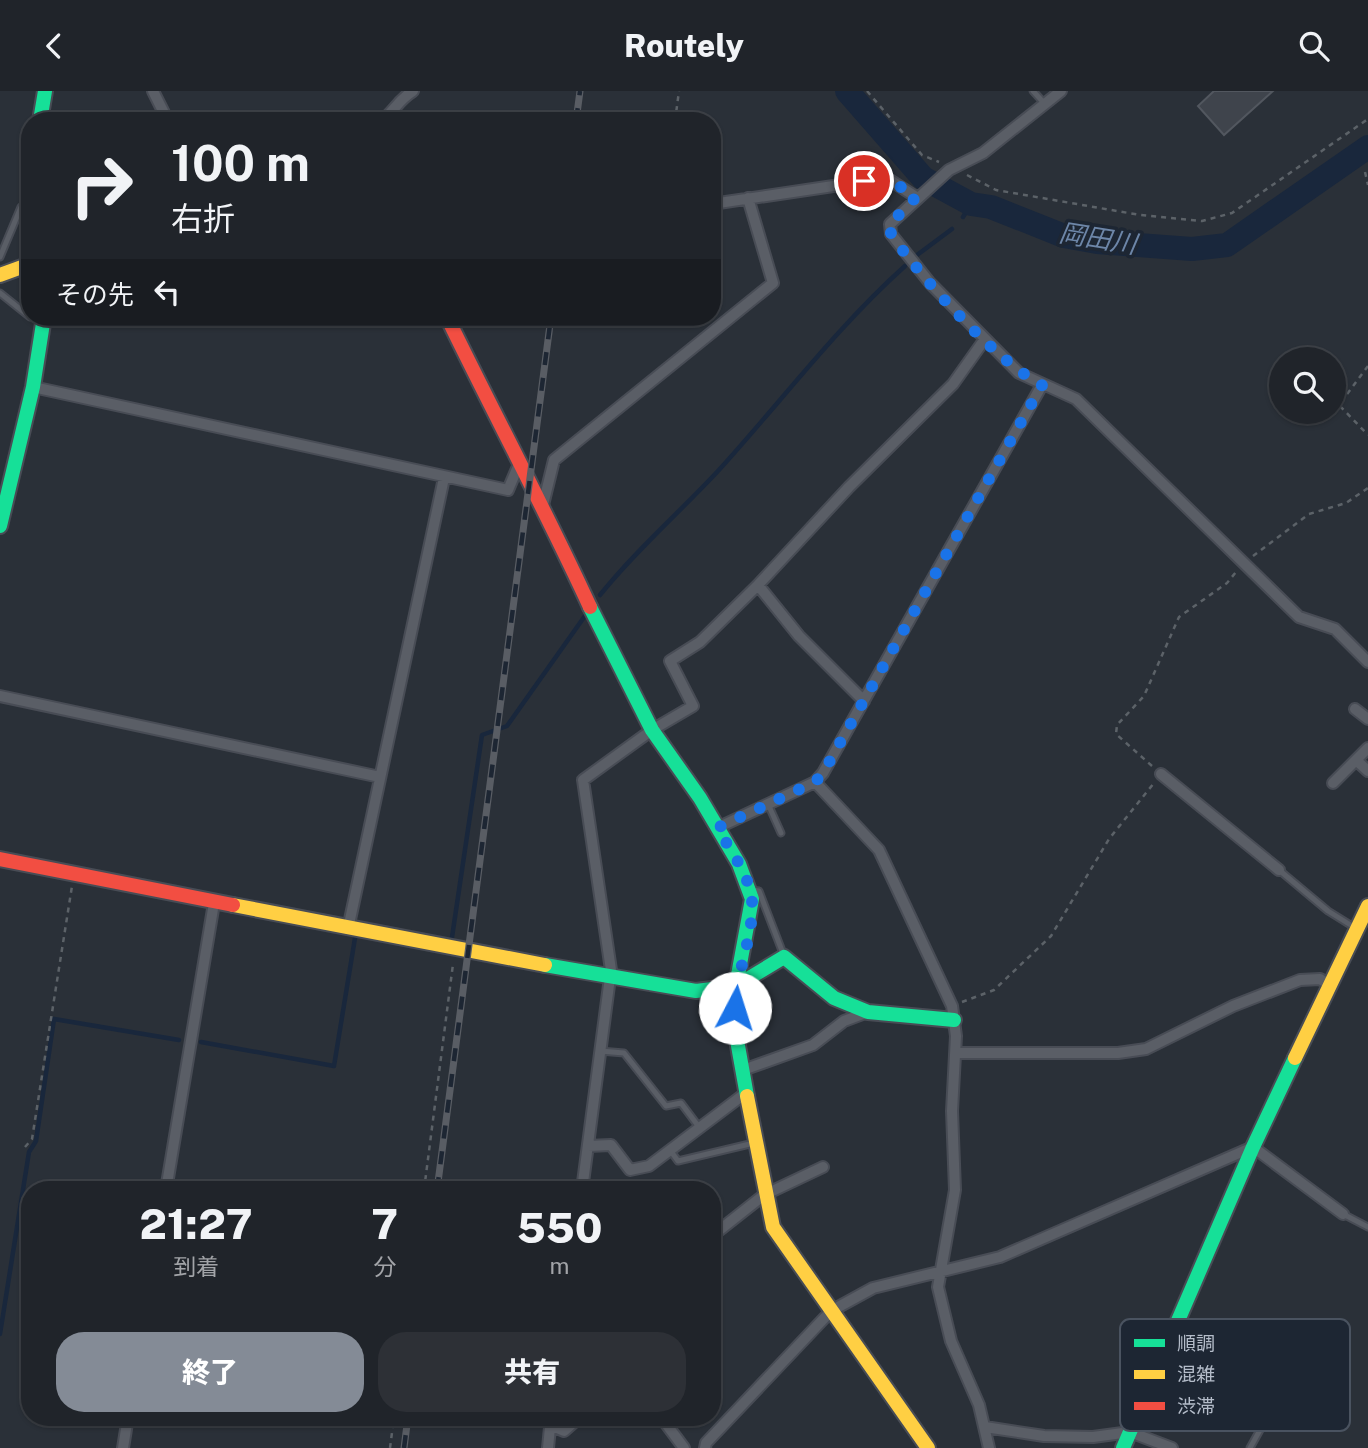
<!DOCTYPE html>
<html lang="ja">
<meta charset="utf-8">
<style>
:root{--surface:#20242a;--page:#2d3036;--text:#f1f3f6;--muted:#a2a4a8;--line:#3d4147;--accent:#848b96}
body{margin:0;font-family:"Public Sans","Noto Sans JP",sans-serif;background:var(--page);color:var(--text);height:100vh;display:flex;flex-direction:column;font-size:26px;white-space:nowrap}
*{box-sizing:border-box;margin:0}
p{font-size:23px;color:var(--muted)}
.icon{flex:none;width:38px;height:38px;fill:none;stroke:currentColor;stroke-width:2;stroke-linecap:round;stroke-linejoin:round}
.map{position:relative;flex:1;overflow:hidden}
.drawer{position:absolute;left:21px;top:1090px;width:700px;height:245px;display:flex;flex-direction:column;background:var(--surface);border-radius:28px;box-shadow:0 2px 5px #0004,0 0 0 2px var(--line)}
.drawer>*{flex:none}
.banner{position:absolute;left:21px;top:21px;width:700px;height:214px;border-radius:28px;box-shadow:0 2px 5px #0004,0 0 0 2px var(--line);background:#20242a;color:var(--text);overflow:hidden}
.controls{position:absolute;left:1269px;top:256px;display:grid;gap:14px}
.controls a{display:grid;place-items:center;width:77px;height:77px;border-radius:50%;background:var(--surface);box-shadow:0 2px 5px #0004,0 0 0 2px var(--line);font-size:35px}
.pin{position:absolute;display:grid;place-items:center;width:60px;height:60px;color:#fff;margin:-30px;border:4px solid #fff;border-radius:50%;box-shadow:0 2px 7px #0007}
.me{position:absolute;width:77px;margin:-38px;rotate:5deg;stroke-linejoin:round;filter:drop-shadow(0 0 5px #0008)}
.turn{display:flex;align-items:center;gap:24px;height:147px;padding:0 35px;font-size:32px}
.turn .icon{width:91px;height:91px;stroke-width:2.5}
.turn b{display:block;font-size:49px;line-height:60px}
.then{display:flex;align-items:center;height:66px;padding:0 35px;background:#0003;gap:14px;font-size:26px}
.eta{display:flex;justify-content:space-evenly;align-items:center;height:119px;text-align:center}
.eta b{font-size:42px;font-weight:800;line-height:49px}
.primary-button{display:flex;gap:14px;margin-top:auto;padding:14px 35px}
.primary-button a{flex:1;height:80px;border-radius:28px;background:var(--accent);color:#fff;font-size:28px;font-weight:800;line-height:80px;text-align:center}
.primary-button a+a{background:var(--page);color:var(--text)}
header{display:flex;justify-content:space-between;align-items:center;height:91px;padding:0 35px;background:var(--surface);font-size:32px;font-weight:800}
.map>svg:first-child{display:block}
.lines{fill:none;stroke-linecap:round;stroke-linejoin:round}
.stream{stroke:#19273c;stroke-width:4.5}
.river{stroke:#19273c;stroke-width:24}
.building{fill:#3f444c;stroke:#52575f;stroke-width:2}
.lane-casing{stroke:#484c55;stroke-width:9}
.street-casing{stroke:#484c55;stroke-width:14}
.fast-casing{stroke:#484c55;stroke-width:18}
.slow-casing{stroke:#484c55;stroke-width:18}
.jam-casing{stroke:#484c55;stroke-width:18}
.path{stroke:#5c6268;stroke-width:2.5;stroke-dasharray:5 5;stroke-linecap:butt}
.lane{stroke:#5a5e66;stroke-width:5}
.street{stroke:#5a5e66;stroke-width:10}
.fast{stroke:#16e098;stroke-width:14}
.slow{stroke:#ffcf43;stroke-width:14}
.jam{stroke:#f24e42;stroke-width:14}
.rail-casing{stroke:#595d64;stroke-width:7}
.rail{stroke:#1d2633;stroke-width:4.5;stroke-dasharray:13;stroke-linecap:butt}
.route{stroke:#1a73e8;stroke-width:12;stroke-dasharray:0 21.6}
.labels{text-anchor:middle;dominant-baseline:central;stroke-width:7;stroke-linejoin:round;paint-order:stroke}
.water-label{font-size:26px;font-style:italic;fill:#6d86a8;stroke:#1d2633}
.key{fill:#1d2633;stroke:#4a5360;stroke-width:2}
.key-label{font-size:19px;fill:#b4bcc9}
</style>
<header><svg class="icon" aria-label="back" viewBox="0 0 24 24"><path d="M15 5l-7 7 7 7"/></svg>Routely<svg class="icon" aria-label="search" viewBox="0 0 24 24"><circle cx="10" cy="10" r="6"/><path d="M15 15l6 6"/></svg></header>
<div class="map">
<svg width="1368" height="1357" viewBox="0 0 1368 1357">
<rect width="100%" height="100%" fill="#2a3038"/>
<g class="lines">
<path class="stream" d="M 963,126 L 971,113
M 917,164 L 952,138
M 600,504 C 636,459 679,422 718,380 C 780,312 836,237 905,175
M 451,853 L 482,644 L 507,635 L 587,522
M 201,951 L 334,975 L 355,847
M 0,1243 L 29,1061 L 36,1050 L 54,928 L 179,949"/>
<path class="river" d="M 847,0 L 923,87 L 971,113 L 991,116 L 1064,145 L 1097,151 L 1192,158 L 1227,154 L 1368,56"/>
</g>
<path class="building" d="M 1214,0 L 1273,0 L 1224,44 L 1198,15 Z"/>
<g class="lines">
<defs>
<path id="lane" d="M 1033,0 L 1045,13
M 0,166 L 21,116
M 0,202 L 30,226
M 768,713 L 781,742
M 1279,779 L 1328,820 L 1357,838
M 752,799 L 759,800 L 784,865
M 600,960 L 624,962 L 666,1015 L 681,1012 L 699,1036
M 670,1059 L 678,1070 L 754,1052
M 1343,1123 L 1368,1136
M 1250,1357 L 1265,1330"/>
<path id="street" d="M 153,0 L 168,30
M 1061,0 L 983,62 L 949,79 L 890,133 L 891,143 L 930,192 L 1019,282 L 1076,308 L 1299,526 L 1335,538 L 1368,571
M 381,30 C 394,21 397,10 413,0
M 712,113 L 887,87 L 916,106
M 33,296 L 508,399 L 519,373
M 543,414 L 554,369 L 773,192 L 748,107
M 758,494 L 799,545 L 864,610
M 0,605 L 380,686
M 1355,618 L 1368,628
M 1356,669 L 1368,680
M 1161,683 L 1279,779
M 815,691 L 879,759 L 952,915 L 956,945 L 952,1020 L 955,1099 L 938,1196 L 951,1250 L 979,1314 L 989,1357
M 1333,692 L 1368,657
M 717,737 L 815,691 L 823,682 L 1042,294
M 348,838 L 444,387
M 955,962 L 1118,962 L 1146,958 L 1233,915 L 1300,889 L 1320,888 L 1331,895
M 743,979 L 813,954 L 844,930 L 868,921
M 588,1055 L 611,1054 L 630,1079 L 649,1075 L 747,1001
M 166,1099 L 214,812
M 582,1099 L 611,879 L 583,689 L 652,639 L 693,615 L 670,570 L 700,551 L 758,494 L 849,396 L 953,293 L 985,248
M 712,1145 L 764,1104 L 823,1076
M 712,1162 L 712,1167
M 661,1326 L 684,1357
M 550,1334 L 564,1340 L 580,1326
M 985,1336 L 1044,1345 L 1093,1346 L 1130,1341 L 1172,1357
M 123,1357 L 128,1326
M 548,1357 L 551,1326
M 705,1357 L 706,1352 L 831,1220 L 873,1197 L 1000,1166 L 1253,1056 L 1343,1123"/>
<path id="fast" d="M 40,30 L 45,0
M 0,435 L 33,296 L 44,226
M 590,516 L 652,639 L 700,707 L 739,773 L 752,808 L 736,895 L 735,938 L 747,1005
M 545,874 L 696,900 L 736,895 L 784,866 L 834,907 L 868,921 L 954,929
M 1123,1357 L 1253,1056 L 1295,967"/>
<path id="slow" d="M 0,184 L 30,173
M 233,814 L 545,874
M 1295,967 L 1368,815
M 747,1005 L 773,1136 L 928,1357"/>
<path id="jam" d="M 447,226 C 494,323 545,418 590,516
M 0,768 L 233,814"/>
</defs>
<use href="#lane" class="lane-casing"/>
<use href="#street" class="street-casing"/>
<use href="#fast" class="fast-casing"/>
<use href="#slow" class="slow-casing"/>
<use href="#jam" class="jam-casing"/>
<path class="path" d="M 867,0 L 922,64 L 939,71
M 675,30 L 679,0
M 1365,81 L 1368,94
M 967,84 L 996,99 L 1140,124 L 1202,130 L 1232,122 L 1368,28
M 1368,275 L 1339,314 L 1368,344
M 1253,465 L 1309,423 L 1346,412 L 1368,397
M 1152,675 L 1116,643 L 1117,634 L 1144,605 L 1179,526 L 1227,492 L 1236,481
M 962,911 L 994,899 L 1051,845 L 1109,748 L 1154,692
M 25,1056 L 32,1048 L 72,795
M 424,1099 L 453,873
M 390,1357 L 394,1326"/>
<use href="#lane" class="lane"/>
<use href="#street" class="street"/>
<use href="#fast" class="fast"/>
<use href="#slow" class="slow"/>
<use href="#jam" class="jam"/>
<defs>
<path id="rail" d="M 576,30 L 580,0
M 437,1099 L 551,226
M 404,1357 L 408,1326"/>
</defs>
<use href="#rail" class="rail-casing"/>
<use href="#rail" class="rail"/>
</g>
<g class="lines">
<path class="route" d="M 735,917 C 736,881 754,845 752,810 C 750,785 730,758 717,737 L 815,691 L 823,682 L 1042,294 C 996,270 921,187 891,143 L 890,133 L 916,106 L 887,87 L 864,90"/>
</g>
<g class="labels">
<g class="water-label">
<text transform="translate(1098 147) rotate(9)">岡田川</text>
</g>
</g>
<rect x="1120" y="1228" width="230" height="112" rx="10" class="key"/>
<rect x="1134" y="1248" width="31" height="8" fill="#16e098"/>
<rect x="1134" y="1279" width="31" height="9" fill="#ffcf43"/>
<rect x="1134" y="1311" width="31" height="8" fill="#f24e42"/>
<g class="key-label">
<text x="1177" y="1259">順調</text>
<text x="1177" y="1290">混雑</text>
<text x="1177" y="1322">渋滞</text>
</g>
</svg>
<div class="controls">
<a><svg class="icon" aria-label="search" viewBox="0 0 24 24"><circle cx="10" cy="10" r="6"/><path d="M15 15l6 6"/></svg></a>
</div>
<div class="pin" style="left:864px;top:90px;background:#d93025"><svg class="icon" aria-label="arrive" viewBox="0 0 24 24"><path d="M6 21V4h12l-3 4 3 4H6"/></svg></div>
<svg class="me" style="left:735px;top:917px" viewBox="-20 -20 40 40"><circle r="19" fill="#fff"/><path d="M0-13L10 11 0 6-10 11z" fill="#1a73e8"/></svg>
<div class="banner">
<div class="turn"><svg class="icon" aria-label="right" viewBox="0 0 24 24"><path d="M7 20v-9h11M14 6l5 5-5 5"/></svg><div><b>100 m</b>右折</div></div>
<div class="then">その先<svg class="icon" aria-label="left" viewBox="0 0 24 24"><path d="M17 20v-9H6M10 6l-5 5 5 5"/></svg></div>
</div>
<section class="drawer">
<div class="eta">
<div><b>21:27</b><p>到着</p></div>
<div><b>7</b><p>分</p></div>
<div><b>550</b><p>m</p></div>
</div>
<div class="primary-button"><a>終了</a><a>共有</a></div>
</section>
</div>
